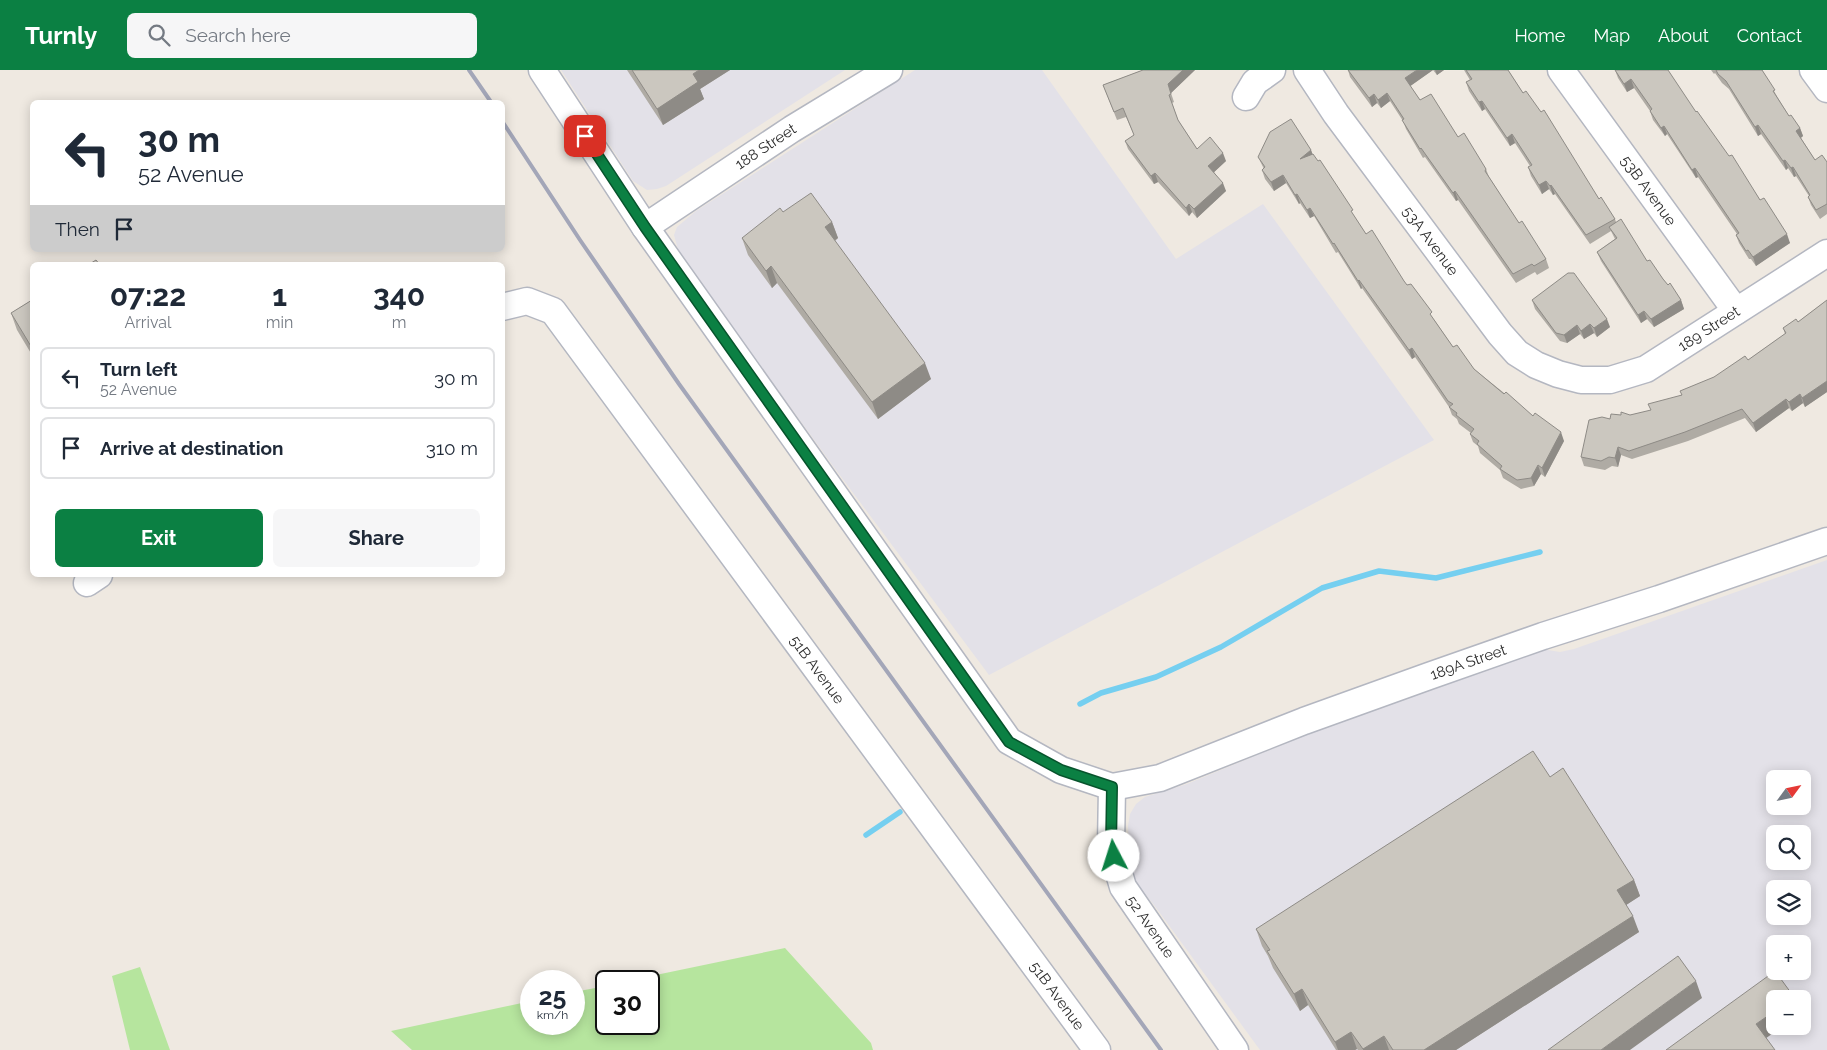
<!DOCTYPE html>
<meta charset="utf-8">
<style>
:root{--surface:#fff;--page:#f6f6f7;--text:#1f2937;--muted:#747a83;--line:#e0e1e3;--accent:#0b8043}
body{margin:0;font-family:Raleway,sans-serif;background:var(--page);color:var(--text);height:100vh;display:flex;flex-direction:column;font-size:19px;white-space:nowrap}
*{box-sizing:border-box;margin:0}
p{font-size:16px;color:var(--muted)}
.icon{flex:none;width:28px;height:28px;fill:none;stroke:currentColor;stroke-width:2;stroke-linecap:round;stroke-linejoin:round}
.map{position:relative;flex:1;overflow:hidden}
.side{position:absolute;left:30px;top:192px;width:475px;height:315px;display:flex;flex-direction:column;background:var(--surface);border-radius:8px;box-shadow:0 2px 12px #0003}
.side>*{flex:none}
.top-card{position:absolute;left:30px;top:30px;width:475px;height:152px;border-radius:8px;box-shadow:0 2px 12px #0003;background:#fff;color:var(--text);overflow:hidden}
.needle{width:32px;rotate:57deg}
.tools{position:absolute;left:1766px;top:700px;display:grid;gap:10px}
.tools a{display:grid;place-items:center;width:45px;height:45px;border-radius:8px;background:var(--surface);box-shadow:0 2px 12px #0003;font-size:25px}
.speed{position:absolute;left:520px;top:900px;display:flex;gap:10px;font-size:25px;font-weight:700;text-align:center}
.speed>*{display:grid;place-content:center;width:65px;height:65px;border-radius:50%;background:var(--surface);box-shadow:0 2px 12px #0003;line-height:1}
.speed small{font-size:12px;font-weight:400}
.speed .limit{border:2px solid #111;border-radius:8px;background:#fff;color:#111}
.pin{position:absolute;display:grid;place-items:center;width:42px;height:42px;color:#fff;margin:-21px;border-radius:10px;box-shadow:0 2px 8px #0006}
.me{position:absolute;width:55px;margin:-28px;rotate:355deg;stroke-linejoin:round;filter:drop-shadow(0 0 4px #0008)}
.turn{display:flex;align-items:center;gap:18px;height:105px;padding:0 25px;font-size:22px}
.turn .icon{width:65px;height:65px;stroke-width:2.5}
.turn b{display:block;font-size:35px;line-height:42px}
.then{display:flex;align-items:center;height:48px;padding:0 25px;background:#0003;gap:10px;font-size:19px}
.eta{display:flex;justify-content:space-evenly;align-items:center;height:85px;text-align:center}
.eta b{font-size:30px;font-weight:700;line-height:35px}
.cta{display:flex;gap:10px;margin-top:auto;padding:10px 25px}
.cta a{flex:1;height:58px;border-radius:8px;background:var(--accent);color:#fff;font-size:20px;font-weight:700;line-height:58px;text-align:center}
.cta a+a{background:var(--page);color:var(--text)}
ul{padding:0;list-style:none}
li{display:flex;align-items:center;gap:15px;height:62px;margin:0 10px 8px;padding:0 15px;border:2px solid var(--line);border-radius:8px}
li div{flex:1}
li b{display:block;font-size:19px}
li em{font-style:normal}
header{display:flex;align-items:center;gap:30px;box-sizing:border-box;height:70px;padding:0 25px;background:var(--accent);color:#fff}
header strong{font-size:24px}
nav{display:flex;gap:28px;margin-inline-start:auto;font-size:18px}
.search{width:350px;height:45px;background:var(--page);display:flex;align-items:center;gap:12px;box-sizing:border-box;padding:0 18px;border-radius:8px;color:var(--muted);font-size:19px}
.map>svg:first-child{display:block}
.industrial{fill:#e3e1e8;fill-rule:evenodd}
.green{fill:#b6e59e}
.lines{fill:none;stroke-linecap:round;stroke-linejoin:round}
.stream{stroke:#75cff0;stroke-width:5.5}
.minor-casing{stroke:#b4b7c1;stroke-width:29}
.minor{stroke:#fff;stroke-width:26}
.rail{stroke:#a3a6b8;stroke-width:4}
.wall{fill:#afaba4}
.shaded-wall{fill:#8e8b86}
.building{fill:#cbc7bf;stroke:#8e8b86}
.route-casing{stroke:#07532c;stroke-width:12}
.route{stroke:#0b8043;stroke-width:9}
.labels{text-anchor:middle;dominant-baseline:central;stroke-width:4.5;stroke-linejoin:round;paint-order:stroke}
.street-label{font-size:15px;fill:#2e2e2e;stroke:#fff}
</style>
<header>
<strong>Turnly</strong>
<div class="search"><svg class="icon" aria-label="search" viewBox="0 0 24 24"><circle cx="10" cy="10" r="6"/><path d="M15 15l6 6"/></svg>Search here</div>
<nav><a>Home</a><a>Map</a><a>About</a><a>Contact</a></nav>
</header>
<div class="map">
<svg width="1827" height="980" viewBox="0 0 1827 980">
<rect width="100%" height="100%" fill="#efe9e1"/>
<path class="industrial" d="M 561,0 L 845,0 L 666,116 L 657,119 L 647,120 L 633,111 Z
M 915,0 L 1042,0 L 1176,189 L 1263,134 L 1434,370 L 989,605 L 833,396 L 679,183 L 674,165 L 677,157 L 696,141 Z
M 1827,490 L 1827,980 L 1260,980 L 1154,835 L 1131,807 L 1128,756 L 1130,744 L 1136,734 L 1145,727 L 1187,714 L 1332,654 L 1542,579 L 1560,582 L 1574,579 ZM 1775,709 L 1802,709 L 1802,736 L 1775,736 ZM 1775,764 L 1802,764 L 1802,791 L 1775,791 ZM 1775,819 L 1802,819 L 1802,846 L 1775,846 ZM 1775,874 L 1802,874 L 1802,901 L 1775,901 ZM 1775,929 L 1802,929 L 1802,956 L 1775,956 Z"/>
<path class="green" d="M 785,878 L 871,973 L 873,980 L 412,980 L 391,961 L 531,931 L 531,954 L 574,954 L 574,922 L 606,916 L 606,954 L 649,954 L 649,911 L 627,911 Z
M 140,897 L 170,980 L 130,980 L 112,906 Z"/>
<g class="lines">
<path class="stream" d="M 1080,634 L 1101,623 L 1156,607 L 1221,577 L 1322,518 L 1379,501 L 1436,508 L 1540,482
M 866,765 L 900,742"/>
<defs>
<g id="minor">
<path id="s1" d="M 542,0 L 645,157 L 1009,671 L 1061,700 L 1112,717 L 1160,708 L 1304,651 L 1429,606 L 1543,566 L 1659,529 L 1827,471"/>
<path id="s2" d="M 1307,0 L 1336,44 L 1500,264 L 1517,283 L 1536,295 L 1558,304 L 1581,310 L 1610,310 L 1646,299 L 1827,183"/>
<path id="s3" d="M 1561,0 L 1736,241"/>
<path d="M 1813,0 L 1827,19"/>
<path d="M 1246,27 L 1255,12 L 1272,0"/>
<path id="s4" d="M 645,157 L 792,59 L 889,0"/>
<path id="s5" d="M 502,237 L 527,231 L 553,241 L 1097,980"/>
<path d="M 87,513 L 99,505"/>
<path id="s6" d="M 1112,717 L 1111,776 L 1123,817 L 1235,980"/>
</g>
</defs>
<use href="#minor" class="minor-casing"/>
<use href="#minor" class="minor"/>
<path class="rail" d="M 469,0 L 491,32
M 502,51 L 580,170 L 679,314 L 1161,980"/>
</g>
<path class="wall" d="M 627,0 L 730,0 L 700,19 L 704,29 L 663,55 Z
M 1143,0 L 1195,0 L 1171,23 L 1174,32 L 1172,33 L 1178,50 L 1197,79 L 1226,91 L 1214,102 L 1226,121 L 1197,148 L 1192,142 L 1189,146 L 1158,112 L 1154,114 L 1128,79 L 1125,71 L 1134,65 L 1126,47 L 1117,50 L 1103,15 Z
M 1348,0 L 1444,0 L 1437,5 L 1433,0 L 1410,16 L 1420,30 L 1458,67 L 1486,99 L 1489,107 L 1519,153 L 1546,189 L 1549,198 L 1537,205 L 1535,202 L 1516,213 L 1458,130 L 1456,131 L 1425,87 L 1423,88 L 1406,59 L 1403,51 L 1390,31 L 1381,38 L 1377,33 L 1372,37 L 1350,7 Z
M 1464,0 L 1508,0 L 1523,23 L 1599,129 L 1615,149 L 1616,152 L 1647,191 L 1681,230 L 1684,239 L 1654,257 L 1647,249 L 1641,253 L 1601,191 L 1597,182 L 1615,169 L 1611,161 L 1590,174 L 1555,124 L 1553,125 L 1549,119 L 1542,124 L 1531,106 L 1528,97 L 1530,96 L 1515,73 L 1510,76 L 1485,39 L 1482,41 L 1469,21 L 1466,12 L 1470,10 Z
M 1615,0 L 1696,42 L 1760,130 L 1790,173 L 1756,196 L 1751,189 L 1749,189 L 1739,173 L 1736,165 L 1737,164 L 1698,107 L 1696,108 L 1667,64 L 1665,66 L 1653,50 L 1650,41 L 1634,18 L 1627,22 L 1618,8 Z
M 1711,0 L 1762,0 L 1778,28 L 1789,46 L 1800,58 L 1803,66 L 1801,68 L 1815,90 L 1827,92 L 1827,144 L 1820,149 L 1811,135 L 1808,127 L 1809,126 L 1796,106 L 1794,107 L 1788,98 L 1786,100 L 1761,64 L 1758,66 L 1729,19 L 1722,13 L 1715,3 L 1714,4 Z
M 1311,80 L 1312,84 L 1366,164 L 1435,251 L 1453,277 L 1474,299 L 1564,371 L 1545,407 L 1541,404 L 1534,416 L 1521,419 L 1503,408 L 1500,400 L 1480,383 L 1478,376 L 1473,372 L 1470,364 L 1471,363 L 1459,354 L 1457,349 L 1452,345 L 1449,337 L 1415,287 L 1412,289 L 1362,218 L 1361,219 L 1338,182 L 1336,183 L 1314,146 L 1310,148 L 1300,133 L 1299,134 L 1286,113 L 1274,121 L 1265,109 L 1262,100 L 1264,99 L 1258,87 Z
M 783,142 L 832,152 L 838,168 L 835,171 L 931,309 L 878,349 L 777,213 L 772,218 L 748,185 L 742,168 Z
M 32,230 L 32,285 L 17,260 L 11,243 Z
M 1532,230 L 1610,257 L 1597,267 L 1594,263 L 1584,269 L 1580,264 L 1567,273 L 1560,271 L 1535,239 Z
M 1827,230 L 1827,322 L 1805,337 L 1803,333 L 1792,341 L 1789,338 L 1756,362 L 1745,348 L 1688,371 L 1632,389 L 1621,385 L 1618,397 L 1612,396 L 1605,400 L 1584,396 L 1581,387 L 1610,349 L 1621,345 L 1630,345 L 1650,341 L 1681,325 L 1714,307 L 1748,290 L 1785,264 L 1783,258 L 1798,252 Z
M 1550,707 L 1634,810 L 1640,826 L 1626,835 L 1639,862 L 1456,980 L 1358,980 L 1357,979 L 1355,980 L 1336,980 L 1308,935 L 1300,941 L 1273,898 L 1268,886 L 1262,876 L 1256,859 Z"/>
<path class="shaded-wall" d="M 699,0 L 730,0 L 700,19 L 704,29 L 663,55 L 657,39 L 693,4 Z
M 1183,0 L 1195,0 L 1171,23 L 1168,14 Z
M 1417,0 L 1433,0 L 1409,17 L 1405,8 Z
M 1435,0 L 1444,0 L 1437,5 Z
M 1631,9 L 1634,18 L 1627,22 L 1624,14 Z
M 1387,23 L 1390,31 L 1381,38 L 1378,30 Z
M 1374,24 L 1377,33 L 1372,37 L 1369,28 Z
M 1482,31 L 1485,39 L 1482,41 L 1479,32 Z
M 1758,55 L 1761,64 L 1758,66 L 1755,57 Z
M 1664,56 L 1667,64 L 1665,66 L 1661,58 Z
M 1800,58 L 1803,66 L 1799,69 L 1796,61 Z
M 1512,64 L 1515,73 L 1510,76 L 1507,68 Z
M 1311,80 L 1314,88 L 1300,89 Z
M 1223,83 L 1226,91 L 1211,105 L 1208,96 Z
M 1785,90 L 1788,98 L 1786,100 L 1783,91 Z
M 1793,97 L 1796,106 L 1794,107 L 1791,98 Z
M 1695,98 L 1698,107 L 1696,108 L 1692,100 Z
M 1155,103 L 1158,112 L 1154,114 L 1151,106 Z
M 1283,105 L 1286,113 L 1274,121 L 1271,112 Z
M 1546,111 L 1549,119 L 1542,124 L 1539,115 Z
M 1223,113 L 1226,121 L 1197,148 L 1194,139 Z
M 1551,115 L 1555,124 L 1553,125 L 1550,116 Z
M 1455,121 L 1458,130 L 1456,131 L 1453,123 Z
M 1297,124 L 1300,133 L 1299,134 L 1295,125 Z
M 1189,134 L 1192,142 L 1189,146 L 1186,138 Z
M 1310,138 L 1314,146 L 1310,148 L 1307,140 Z
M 832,152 L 838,168 L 831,173 L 825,157 Z
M 1787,164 L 1790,173 L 1756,196 L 1753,187 Z
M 771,196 L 777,213 L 772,218 L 766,201 Z
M 1359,210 L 1362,218 L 1361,219 L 1358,211 Z
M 1681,230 L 1684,239 L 1654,257 L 1651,249 Z
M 1644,241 L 1647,249 L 1641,253 L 1638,245 Z
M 1607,249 L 1610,257 L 1597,267 L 1594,258 Z
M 1590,254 L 1594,263 L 1584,269 L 1581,261 Z
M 1577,255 L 1580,264 L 1567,273 L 1564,265 Z
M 1412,278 L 1415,287 L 1412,289 L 1409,280 Z
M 925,293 L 931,309 L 878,349 L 872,332 Z
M 1827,311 L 1827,322 L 1805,337 L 1802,328 Z
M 1800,324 L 1803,333 L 1792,341 L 1789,332 Z
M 1786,329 L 1789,338 L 1756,362 L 1753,353 Z
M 1561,362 L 1564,371 L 1545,407 L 1542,398 Z
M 1618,377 L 1621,385 L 1618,397 L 1615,388 Z
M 1538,395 L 1541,404 L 1534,416 L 1531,408 Z
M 1634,810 L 1640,826 L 1623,837 L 1617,820 Z
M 1633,846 L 1639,862 L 1456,980 L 1424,980 Z
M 1696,911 L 1702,928 L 1630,980 L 1601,980 Z
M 1302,919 L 1308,935 L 1300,941 L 1294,924 Z
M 1775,941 L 1775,956 L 1783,956 L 1762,971 L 1756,954 Z
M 1351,962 L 1357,979 L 1355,980 L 1338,980 L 1335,972 Z
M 1384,966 L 1389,980 L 1363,980 L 1363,979 Z"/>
<path class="building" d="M 632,0 L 699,0 L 693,4 L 698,12 L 657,39 Z
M 1143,0 L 1183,0 L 1168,14 L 1171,24 L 1169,25 L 1178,50 L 1197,79 L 1210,67 L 1223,83 L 1208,96 L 1223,113 L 1194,139 L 1189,134 L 1186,138 L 1155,103 L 1151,106 L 1125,71 L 1134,65 L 1123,38 L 1114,42 L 1103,15 Z
M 1348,0 L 1417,0 L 1405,8 L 1420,30 L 1431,24 L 1458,67 L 1464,63 L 1486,99 L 1485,101 L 1519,153 L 1522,151 L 1546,189 L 1534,196 L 1532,194 L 1513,204 L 1455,121 L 1453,123 L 1421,78 L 1420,79 L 1402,50 L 1404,49 L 1387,23 L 1378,30 L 1374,24 L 1369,28 Z
M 1466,0 L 1508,0 L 1523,23 L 1526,21 L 1541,42 L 1544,40 L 1599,129 L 1601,127 L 1615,149 L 1586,165 L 1551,115 L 1550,116 L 1546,111 L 1539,115 L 1528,97 L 1532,95 L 1512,64 L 1507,68 L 1482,31 L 1479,32 L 1466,12 L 1472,9 Z
M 1615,0 L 1668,0 L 1696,42 L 1697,41 L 1729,86 L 1732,85 L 1760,130 L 1764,128 L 1787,164 L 1753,187 L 1748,180 L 1746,181 L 1736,165 L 1739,163 L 1695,98 L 1692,100 L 1664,56 L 1661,58 L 1650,41 L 1652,39 L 1631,9 L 1624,14 Z
M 1716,0 L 1762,0 L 1775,20 L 1773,21 L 1789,46 L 1791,45 L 1800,58 L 1796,61 L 1815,90 L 1822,85 L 1827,92 L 1827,134 L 1816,140 L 1808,127 L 1810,125 L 1793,97 L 1791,98 L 1785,90 L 1783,91 L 1758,55 L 1755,57 L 1726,11 L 1718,4 Z
M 1291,49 L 1311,80 L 1300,89 L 1313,84 L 1318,91 L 1320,90 L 1353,140 L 1351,141 L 1366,164 L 1372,160 L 1404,211 L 1407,215 L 1411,214 L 1432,242 L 1430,244 L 1453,277 L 1457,275 L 1474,299 L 1504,324 L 1506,322 L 1533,346 L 1535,343 L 1561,362 L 1542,398 L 1538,395 L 1531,408 L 1517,410 L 1500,399 L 1502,396 L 1477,374 L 1479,371 L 1470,364 L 1474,359 L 1456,345 L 1457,343 L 1449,337 L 1453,334 L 1448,331 L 1412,278 L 1409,280 L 1359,210 L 1358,211 L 1334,173 L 1333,174 L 1310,138 L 1307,140 L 1297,124 L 1295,125 L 1283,105 L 1271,112 L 1262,100 L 1265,97 L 1258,87 L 1270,62 Z
M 811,123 L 832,152 L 825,157 L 925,293 L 872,332 L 771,196 L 766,201 L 742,168 L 780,138 L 783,142 Z
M 1621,149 L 1647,191 L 1650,190 L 1663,209 L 1668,215 L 1670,213 L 1681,230 L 1651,249 L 1644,241 L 1638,245 L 1597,182 L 1617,168 L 1609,157 Z
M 96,190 L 100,195 L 88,195 Z
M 1568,203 L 1574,203 L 1607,249 L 1594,258 L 1590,254 L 1581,261 L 1577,255 L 1564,265 L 1556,263 L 1532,230 Z
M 32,230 L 32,278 L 11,243 Z
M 1827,230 L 1827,311 L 1802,328 L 1800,324 L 1789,332 L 1786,329 L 1753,353 L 1742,339 L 1685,362 L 1629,381 L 1618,377 L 1615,388 L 1609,387 L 1601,391 L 1581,387 L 1589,350 L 1602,347 L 1610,349 L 1611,344 L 1621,345 L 1621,342 L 1630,345 L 1651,340 L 1648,334 L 1682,325 L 1680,321 L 1714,307 L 1745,286 L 1748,290 L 1786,263 L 1783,258 L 1796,249 L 1798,252 Z
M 1533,681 L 1550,707 L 1563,698 L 1634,810 L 1617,820 L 1633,846 L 1424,980 L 1393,980 L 1384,966 L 1363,979 L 1351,962 L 1335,972 L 1302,919 L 1294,924 L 1267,881 L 1270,880 L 1256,859 Z
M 1678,886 L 1696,911 L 1601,980 L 1548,980 Z
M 1775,901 L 1794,927 L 1791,929 L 1775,929 L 1775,941 L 1756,954 L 1775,980 L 1666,980 Z"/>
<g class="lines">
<defs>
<path id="route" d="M 585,66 L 645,157 L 1009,672 L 1061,700 L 1112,717 L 1111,776 L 1114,786"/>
</defs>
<use href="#route" class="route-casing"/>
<use href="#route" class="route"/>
</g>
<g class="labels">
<g class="street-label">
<text stroke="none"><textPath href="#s4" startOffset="145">188 Street</textPath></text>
<text stroke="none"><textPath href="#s3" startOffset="149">53B Avenue</textPath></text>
<text stroke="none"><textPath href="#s2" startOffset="211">53A Avenue</textPath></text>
<text stroke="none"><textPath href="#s2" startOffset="564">189 Street</textPath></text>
<text stroke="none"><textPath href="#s1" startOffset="1309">189A Street</textPath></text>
<text stroke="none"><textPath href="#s5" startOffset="499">51B Avenue</textPath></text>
<text stroke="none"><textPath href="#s6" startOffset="150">52 Avenue</textPath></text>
<text stroke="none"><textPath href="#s5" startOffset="904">51B Avenue</textPath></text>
</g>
</g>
</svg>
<div class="tools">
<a><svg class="needle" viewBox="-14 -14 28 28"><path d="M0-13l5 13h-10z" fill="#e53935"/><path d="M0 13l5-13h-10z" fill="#747a83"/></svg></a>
<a><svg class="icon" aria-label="search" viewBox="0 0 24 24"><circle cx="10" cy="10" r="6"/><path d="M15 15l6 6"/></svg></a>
<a><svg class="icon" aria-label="layers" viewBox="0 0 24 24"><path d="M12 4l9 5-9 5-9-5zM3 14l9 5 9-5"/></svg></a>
<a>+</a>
<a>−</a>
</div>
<div class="speed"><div>25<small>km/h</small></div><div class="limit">30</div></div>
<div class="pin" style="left:585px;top:66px;background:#d93025"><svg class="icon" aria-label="arrive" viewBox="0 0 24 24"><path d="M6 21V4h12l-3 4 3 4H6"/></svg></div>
<svg class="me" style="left:1114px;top:786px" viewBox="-20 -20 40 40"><circle r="19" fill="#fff"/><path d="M0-13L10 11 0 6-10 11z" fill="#0b8043"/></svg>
<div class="top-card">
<div class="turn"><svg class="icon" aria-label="left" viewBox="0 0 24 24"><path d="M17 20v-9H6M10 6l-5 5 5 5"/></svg><div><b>30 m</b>52 Avenue</div></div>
<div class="then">Then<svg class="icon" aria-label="arrive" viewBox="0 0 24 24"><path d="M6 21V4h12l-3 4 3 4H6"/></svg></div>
</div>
<section class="side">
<div class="eta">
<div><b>07:22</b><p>Arrival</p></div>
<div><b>1</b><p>min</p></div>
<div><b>340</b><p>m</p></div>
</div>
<ul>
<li><svg class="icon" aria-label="left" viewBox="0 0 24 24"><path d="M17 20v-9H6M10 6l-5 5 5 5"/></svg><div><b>Turn left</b><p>52 Avenue</p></div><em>30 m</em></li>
<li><svg class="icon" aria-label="arrive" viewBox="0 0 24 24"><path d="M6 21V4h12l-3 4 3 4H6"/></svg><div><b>Arrive at destination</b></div><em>310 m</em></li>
</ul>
<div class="cta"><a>Exit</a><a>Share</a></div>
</section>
</div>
